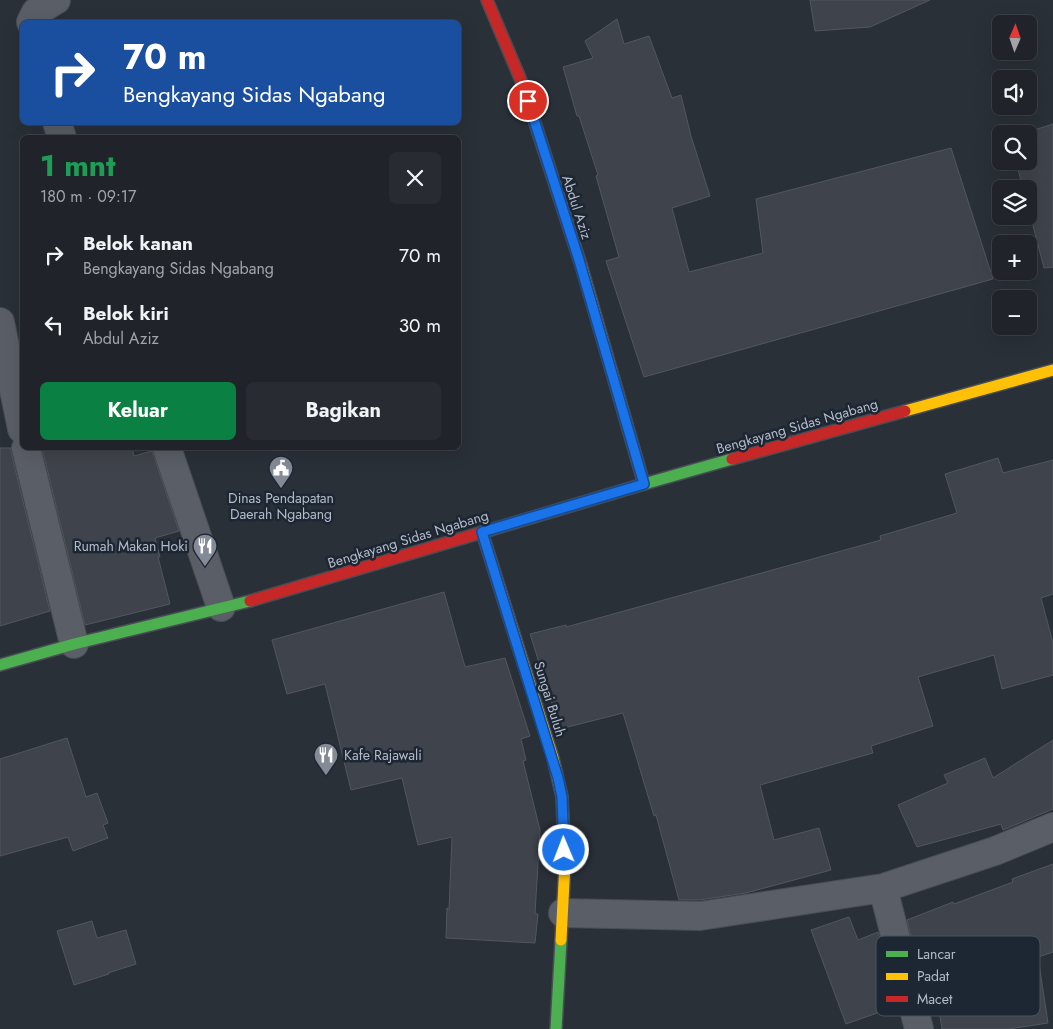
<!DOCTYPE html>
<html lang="id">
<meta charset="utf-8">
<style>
:root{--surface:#20242a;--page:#282c32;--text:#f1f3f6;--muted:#a2a4a8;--line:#3d4147;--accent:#0b8043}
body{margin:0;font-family:Jost,sans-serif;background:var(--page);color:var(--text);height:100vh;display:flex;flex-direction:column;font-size:19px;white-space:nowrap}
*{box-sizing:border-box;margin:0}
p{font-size:16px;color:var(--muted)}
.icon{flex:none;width:28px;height:28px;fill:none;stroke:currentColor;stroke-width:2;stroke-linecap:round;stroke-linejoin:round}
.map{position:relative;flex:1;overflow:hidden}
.sheet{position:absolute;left:20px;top:135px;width:441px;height:315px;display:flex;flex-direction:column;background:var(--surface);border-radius:8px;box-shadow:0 5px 20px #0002,0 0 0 1px var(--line)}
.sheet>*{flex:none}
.guide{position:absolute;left:20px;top:20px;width:441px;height:105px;border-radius:8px;box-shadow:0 5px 20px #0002,0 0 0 1px var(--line);background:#1a4fa0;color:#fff;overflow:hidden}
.needle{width:32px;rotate:2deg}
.controls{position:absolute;left:992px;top:15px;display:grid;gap:10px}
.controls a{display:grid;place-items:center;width:45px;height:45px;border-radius:8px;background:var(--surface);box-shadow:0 5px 20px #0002,0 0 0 1px var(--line);font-size:25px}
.pin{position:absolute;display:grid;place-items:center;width:42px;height:42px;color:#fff;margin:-21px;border:2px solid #fff;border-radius:50%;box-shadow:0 1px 5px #0007}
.me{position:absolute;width:55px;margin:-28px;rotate:359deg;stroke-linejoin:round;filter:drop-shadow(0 0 4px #0008)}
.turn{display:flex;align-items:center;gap:18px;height:105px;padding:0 20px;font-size:22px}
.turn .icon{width:65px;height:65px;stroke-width:2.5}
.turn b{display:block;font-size:35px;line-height:42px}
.round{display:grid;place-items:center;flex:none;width:52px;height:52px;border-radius:8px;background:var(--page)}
.head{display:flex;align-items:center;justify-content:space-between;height:85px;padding:0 20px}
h1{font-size:30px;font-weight:700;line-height:38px;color:#1e9e55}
.primary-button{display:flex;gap:10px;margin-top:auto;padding:10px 20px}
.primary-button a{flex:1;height:58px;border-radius:8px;background:var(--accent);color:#fff;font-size:20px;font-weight:700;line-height:58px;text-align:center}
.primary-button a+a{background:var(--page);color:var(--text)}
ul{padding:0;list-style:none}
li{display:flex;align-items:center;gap:15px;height:70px;padding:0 20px}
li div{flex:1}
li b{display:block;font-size:19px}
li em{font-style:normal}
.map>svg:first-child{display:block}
.building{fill:#3f444c;stroke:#52575f}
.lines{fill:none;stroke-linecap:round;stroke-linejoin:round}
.street-casing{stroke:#484c55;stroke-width:30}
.fast-casing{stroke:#484c55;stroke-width:14}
.slow-casing{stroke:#484c55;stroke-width:14}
.jam-casing{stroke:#484c55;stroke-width:14}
.street{stroke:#5a5e66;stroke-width:28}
.fast{stroke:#4caf50;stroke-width:11}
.slow{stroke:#ffc107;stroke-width:11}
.jam{stroke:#c62828;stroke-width:11}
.route-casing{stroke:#114b97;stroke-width:12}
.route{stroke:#1a73e8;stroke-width:9}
.labels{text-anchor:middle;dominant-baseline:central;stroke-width:5;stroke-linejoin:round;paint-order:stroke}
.street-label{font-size:14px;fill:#b4bcc9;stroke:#1d2633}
.poi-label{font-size:14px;fill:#b4bcc9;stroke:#1d2633}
.key{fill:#1d2633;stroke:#4a5360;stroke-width:1}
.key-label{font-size:14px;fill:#b4bcc9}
</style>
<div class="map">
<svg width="1053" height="1029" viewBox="0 0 1053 1029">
<rect width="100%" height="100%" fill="#2a3038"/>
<path class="building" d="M 810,0 L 930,0 L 870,27 L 815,31 Z
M 617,19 L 624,44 L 649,36 L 672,98 L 681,95 L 691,136 L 710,196 L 672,208 L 689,272 L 763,253 L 756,199 L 951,148 L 993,279 L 644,377 L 606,261 L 619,257 L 596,176 L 598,175 L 579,116 L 577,116 L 563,67 L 593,58 L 585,41 Z
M 1053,124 L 1053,267 L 1044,268 L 1029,210 L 1029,189 L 1023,189 L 1016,161 L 1029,161 L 1029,134 L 1022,134 Z
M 0,448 L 11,448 L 11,452 L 50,611 L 0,626 Z
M 42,448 L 132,448 L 134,456 L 152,451 L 179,531 L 155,538 L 160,557 L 158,557 L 170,604 L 85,625 Z
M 998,458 L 1003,473 L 1053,460 L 1053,594 L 1041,598 L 1053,643 L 1053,675 L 1002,689 L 994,655 L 918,677 L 933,726 L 871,746 L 873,753 L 760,785 L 774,840 L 819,828 L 831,870 L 746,893 L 699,900 L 679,900 L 656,815 L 654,816 L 623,713 L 560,729 L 530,634 L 566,625 L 566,627 L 881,540 L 880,536 L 957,513 L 945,474 Z
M 444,592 L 465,667 L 505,658 L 530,736 L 521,739 L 526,760 L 523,761 L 540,830 L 535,914 L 538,914 L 535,943 L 446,938 L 447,908 L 449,909 L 452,837 L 418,845 L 402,778 L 351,790 L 325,684 L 287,694 L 272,640 Z
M 67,738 L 86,797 L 97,793 L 108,823 L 103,825 L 108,838 L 73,851 L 68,837 L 0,856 L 0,759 Z
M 1053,740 L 1053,809 L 1003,830 L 1001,824 L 917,847 L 898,805 L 948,783 L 944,775 L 985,758 L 993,778 Z
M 1053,864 L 1053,952 L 1038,957 L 1048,1023 L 1009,1029 L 942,1029 L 936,992 L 926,995 L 907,920 L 953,902 L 954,904 L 1013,882 L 1012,879 Z
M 849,917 L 858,940 L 878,932 L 897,1006 L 846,1024 L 811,930 Z
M 92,921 L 97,938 L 126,930 L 136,964 L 108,973 L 109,974 L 74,985 L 57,931 Z"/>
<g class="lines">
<defs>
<path id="street" d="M 31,22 L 36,12 L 56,0
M 57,122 L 62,138
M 0,322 L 22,429
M 26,448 L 74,644
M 167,448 L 221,607
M 883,888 L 919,1029
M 563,913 L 700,916 L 883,888 L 995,851 L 1053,827"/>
<path id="fast" d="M 490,530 L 644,484 L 732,459
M 0,665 L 74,644 L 250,601
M 556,1029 L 561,940"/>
<path id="slow" d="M 581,265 L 644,484
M 905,411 L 1053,370
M 482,532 L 553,758 L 562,797 L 565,863 L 561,940"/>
<path id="jam" d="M 487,0 L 522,83 L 581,265
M 732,459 L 905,411
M 250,601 L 490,530"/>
</defs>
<use href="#street" class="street-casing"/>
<use href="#fast" class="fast-casing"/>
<use href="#slow" class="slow-casing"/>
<use href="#jam" class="jam-casing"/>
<use href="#street" class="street"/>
<use href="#fast" class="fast"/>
<use href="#slow" class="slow"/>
<use href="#jam" class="jam"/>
</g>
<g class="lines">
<defs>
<path id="route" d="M 528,101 L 579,260 L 644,484 L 482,532 L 558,778 L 562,797 L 564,850"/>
</defs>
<use href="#route" class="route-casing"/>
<use href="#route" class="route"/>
</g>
<defs>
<symbol id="civic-pin" viewBox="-11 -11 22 30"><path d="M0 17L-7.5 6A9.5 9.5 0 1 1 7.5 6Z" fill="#848b96" stroke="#1d2633"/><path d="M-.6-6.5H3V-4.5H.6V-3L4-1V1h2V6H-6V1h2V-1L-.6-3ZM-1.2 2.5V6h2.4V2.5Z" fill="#fff"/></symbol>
<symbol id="restaurant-pin" viewBox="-11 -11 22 30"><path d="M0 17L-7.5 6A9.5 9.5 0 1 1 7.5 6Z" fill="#848b96" stroke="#1d2633"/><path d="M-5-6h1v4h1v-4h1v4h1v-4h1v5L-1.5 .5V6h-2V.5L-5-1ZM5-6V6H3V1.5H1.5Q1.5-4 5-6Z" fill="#fff"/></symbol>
</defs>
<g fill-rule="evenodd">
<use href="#civic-pin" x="267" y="454" width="28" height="38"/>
<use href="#restaurant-pin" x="191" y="532" width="28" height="38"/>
<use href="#restaurant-pin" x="312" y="741" width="28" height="38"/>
</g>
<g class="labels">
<g class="street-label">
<text transform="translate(577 207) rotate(72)">Abdul Aziz</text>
<text transform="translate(797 426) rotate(-16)">Bengkayang Sidas Ngabang</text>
<text transform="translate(408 539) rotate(-17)">Bengkayang Sidas Ngabang</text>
<text transform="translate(550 699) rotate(73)">Sungai Buluh</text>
</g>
<g class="poi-label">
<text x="281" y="498">Dinas Pendapatan<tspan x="281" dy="16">Daerah Ngabang</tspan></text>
<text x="188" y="546" text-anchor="end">Rumah Makan Hoki</text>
<text x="344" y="755" text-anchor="start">Kafe Rajawali</text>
</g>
</g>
<rect x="876" y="936" width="164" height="80" rx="8" class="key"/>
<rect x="886" y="951" width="22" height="6" fill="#4caf50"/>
<rect x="886" y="973" width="22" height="7" fill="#ffc107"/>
<rect x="886" y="996" width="22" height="6" fill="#c62828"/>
<g class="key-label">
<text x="917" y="959">Lancar</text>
<text x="917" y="981">Padat</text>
<text x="917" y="1004">Macet</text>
</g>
</svg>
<div class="controls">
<a><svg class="needle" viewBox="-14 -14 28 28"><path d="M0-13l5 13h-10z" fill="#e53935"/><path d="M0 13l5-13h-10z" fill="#a2a4a8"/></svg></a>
<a><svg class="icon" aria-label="sound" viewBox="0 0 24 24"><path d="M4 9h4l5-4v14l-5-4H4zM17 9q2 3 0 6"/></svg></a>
<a><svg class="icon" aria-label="search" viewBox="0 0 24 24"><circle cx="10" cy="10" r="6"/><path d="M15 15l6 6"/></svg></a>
<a><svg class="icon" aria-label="layers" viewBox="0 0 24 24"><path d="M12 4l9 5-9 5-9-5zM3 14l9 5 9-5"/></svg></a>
<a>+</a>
<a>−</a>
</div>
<div class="pin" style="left:528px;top:101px;background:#d93025"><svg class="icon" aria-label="arrive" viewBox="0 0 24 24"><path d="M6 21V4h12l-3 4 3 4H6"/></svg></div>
<svg class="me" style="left:564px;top:850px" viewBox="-20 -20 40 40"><circle r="17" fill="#1a73e8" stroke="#fff" stroke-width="3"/><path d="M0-11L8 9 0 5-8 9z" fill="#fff"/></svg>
<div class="guide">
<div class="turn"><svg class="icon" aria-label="right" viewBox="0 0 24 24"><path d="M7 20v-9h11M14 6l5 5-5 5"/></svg><div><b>70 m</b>Bengkayang Sidas Ngabang</div></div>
</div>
<section class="sheet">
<div class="head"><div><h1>1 mnt</h1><p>180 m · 09:17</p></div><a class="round"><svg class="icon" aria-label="close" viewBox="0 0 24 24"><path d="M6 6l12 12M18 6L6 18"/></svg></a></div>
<ul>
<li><svg class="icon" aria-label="right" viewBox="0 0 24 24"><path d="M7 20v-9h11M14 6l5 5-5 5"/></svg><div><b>Belok kanan</b><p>Bengkayang Sidas Ngabang</p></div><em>70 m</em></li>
<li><svg class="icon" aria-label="left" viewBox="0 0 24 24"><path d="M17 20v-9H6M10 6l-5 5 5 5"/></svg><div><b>Belok kiri</b><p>Abdul Aziz</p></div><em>30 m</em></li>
</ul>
<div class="primary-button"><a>Keluar</a><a>Bagikan</a></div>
</section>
</div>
